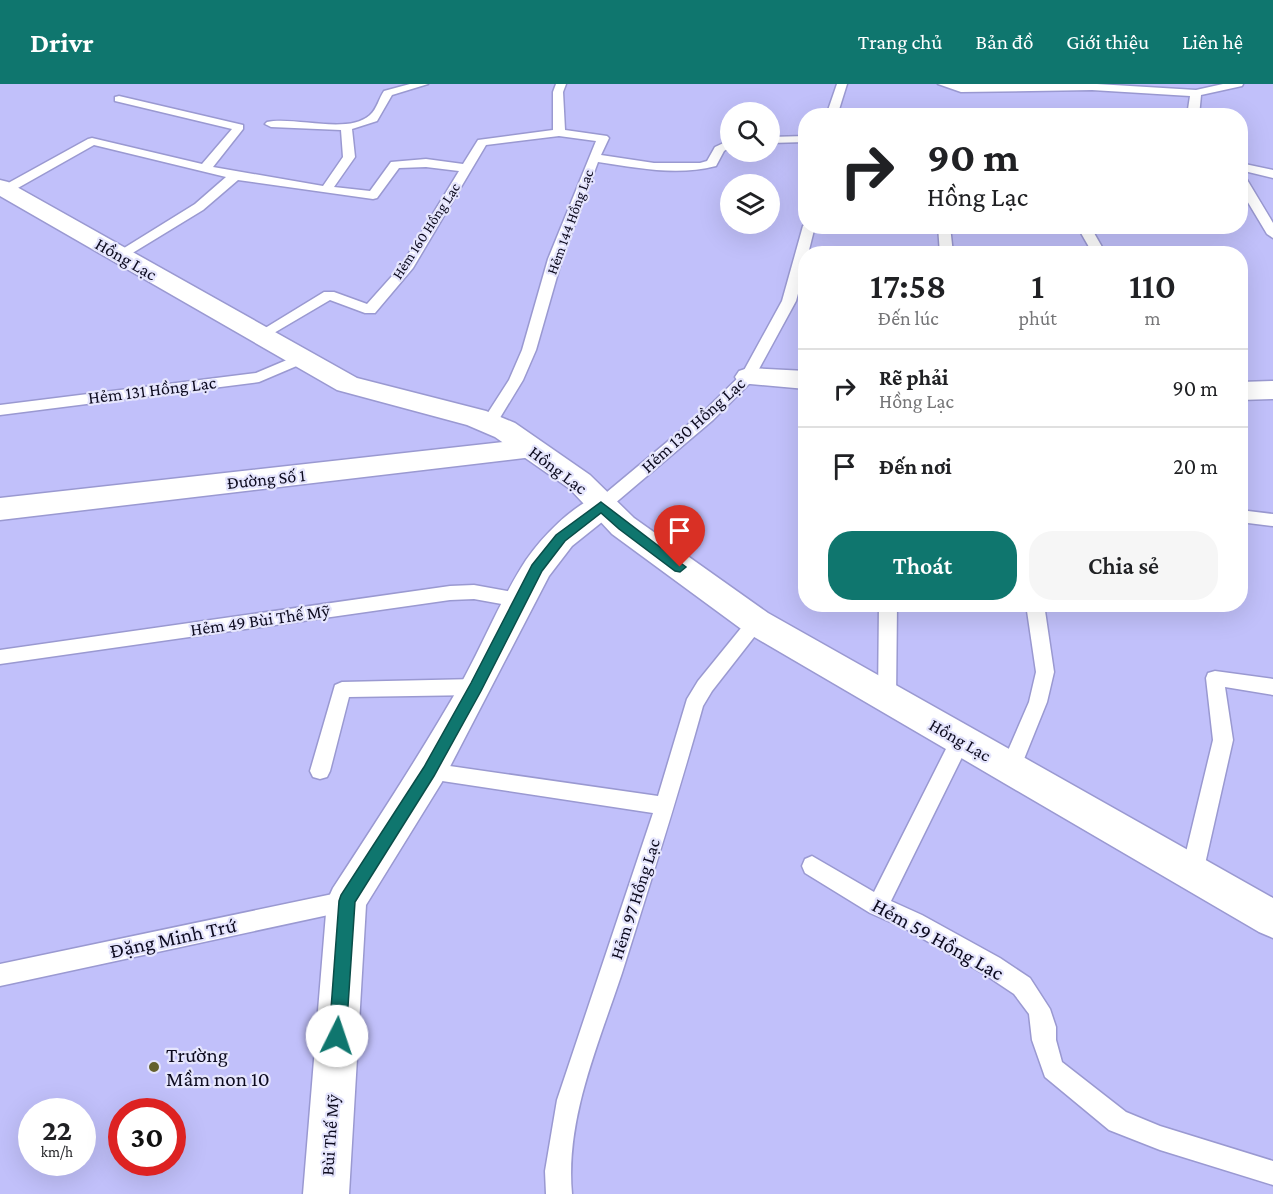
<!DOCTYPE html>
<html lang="vi">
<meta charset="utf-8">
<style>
:root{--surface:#fff;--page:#f6f6f6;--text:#202124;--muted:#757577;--line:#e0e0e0;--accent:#0f766e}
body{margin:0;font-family:"Crimson Pro",serif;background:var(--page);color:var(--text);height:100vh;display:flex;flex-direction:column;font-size:22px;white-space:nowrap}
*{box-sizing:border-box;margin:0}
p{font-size:20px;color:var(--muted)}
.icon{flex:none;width:33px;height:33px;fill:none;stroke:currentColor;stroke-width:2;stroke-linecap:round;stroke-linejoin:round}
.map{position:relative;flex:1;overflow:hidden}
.panel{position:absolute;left:798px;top:162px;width:450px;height:366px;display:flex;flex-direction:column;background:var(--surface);border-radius:24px;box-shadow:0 6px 24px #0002}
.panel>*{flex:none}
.guide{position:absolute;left:798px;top:24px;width:450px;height:126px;border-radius:24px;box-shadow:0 6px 24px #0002;background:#fff;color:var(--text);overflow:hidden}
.buttons{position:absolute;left:720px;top:18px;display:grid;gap:12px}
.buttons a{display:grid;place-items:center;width:60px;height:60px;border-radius:50%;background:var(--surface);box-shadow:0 6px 24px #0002;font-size:30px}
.speed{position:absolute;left:18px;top:1014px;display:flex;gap:12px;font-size:30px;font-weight:700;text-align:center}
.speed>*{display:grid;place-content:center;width:78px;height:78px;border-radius:50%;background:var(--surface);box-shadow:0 6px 24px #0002;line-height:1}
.speed small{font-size:15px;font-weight:400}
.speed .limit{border:9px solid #d22;background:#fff;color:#111}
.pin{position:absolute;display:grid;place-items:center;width:51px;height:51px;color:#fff;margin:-62px -26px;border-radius:50% 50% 50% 0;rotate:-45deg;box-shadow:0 0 6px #0007}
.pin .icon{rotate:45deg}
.me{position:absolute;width:66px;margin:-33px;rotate:4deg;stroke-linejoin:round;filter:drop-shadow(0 0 4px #0008)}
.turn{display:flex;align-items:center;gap:21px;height:126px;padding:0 30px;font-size:27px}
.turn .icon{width:78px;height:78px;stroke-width:2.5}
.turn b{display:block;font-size:42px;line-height:51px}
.eta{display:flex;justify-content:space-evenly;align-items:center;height:102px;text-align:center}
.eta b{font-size:36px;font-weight:600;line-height:42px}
.button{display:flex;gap:12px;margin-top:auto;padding:12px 30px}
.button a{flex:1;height:69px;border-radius:24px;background:var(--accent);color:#fff;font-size:24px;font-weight:600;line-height:69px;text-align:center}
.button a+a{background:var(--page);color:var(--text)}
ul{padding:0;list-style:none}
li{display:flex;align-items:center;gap:18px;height:78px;padding:0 30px;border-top:2px solid var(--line)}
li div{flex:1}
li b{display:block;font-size:22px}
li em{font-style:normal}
header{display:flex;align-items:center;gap:36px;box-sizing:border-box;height:84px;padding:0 30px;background:var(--accent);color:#fff}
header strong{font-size:28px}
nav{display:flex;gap:33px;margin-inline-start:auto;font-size:21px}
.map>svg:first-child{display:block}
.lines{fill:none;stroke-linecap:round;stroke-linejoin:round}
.lane-casing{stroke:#9a99d1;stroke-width:3}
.street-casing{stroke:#9a99d1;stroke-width:3}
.secondary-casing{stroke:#9a99d1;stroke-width:3}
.lane{fill:#fff;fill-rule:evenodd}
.street{fill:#fff;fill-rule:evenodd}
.secondary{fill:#fff;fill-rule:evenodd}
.route{fill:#0f766e;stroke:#0a4d48;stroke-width:1.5}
.poi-dot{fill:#64602d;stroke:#e5e5fd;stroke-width:2}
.labels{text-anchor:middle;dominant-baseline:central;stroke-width:4.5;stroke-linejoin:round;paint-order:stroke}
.far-street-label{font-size:15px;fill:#0c0a1e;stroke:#e5e5fd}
.street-label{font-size:18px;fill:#0c0a1e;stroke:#e5e5fd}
.near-street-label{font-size:21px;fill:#0c0a1e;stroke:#e5e5fd}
.near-poi-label{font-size:21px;fill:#0c0a1e;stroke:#e5e5fd;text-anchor:start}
</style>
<header>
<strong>Drivr</strong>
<nav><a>Trang chủ</a><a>Bản đồ</a><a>Giới thiệu</a><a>Liên hệ</a></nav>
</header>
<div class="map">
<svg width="1273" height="1110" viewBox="0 0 1273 1110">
<rect width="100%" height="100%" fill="#c1c0fa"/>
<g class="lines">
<defs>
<path id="lane" d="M 410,0 L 428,0 L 392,11 L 377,37 L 352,45 L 355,73 L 334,103 L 370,107 L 391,78 L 426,75 L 463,80 L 478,56 L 553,46 L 553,8 L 556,0 L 566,0 L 563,8 L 565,46 L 607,52 L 609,54 L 601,71 L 654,79 L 700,79 L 707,77 L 715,63 L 730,56 L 730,63 L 724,67 L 716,82 C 677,92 638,84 598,78 L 562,175 L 536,266 L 523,296 L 495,342 L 490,343 L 482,338 L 509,296 L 522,266 L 548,175 L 596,57 L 559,52 L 486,61 L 413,184 L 375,229 L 365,229 L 330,216 L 262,256 L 255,252 L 257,249 L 324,208 L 334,208 L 367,220 L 401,182 L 459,87 L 426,83 L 399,84 L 377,114 L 373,115 L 238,96 L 203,126 L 121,176 L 114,172 L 116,169 L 195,120 L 226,93 L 94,61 L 9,109 L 0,108 L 1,103 L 88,55 L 92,54 L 202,80 L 232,45 L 115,17 L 115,13 L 119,12 L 243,41 L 243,45 L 213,83 L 323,102 L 343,73 L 341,46 L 271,43 L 265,40 L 267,38 C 294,32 348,51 370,31 C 377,25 379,14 384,7 Z
M 837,0 L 847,0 L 837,32 L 826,32 Z
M 938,0 L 1097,0 L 1196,6 L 1223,0 L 1243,0 L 1242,2 L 1201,11 L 1199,32 L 1187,32 L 1190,12 L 1092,6 L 961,8 Z
M 806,52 L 806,58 L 770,59 L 770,53 Z
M 1240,79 L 1273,86 L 1273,94 L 1240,86 Z
M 1240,91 L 1246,94 L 1273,139 L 1273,154 L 1267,150 L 1240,105 Z
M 806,139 L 806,142 L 815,142 L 808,170 L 806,170 L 806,180 L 796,217 L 753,296 L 713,336 L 607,426 L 595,426 L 593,422 L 595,418 L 703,328 L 742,290 L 782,217 L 803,142 Z
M 938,142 L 950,142 L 953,170 L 940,170 Z
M 1077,142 L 1090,142 L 1106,170 L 1093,170 Z
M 301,270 L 306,272 L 308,275 L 306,278 L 259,298 L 0,331 L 0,321 L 256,289 Z
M 1240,426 L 1273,430 L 1273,442 L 1240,438 Z
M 474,501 L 519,509 L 525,511 L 528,516 L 525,521 L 519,523 L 474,515 L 450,516 L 0,580 L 0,566 L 450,502 Z
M 879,520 L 897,520 L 896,615 L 894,620 L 887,623 L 880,620 L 878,615 Z
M 1026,520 L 1044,520 L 1054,588 L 1047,618 L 1020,685 L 1017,691 L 1010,693 L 1003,691 L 1000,685 L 1029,618 L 1036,588 Z
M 756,531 L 762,533 L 765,538 L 762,543 L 712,607 L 703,622 C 678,712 650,800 622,889 C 599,959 565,1035 572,1110 L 546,1110 L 545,1087 L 557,1016 L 653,729 L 429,695 L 422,693 L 419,687 L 422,681 L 429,679 L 658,712 L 687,615 L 698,597 L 750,533 Z
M 1215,587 L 1273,595 L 1273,611 L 1225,603 L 1233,656 L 1203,789 L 1199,796 L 1192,799 L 1185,796 L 1181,789 L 1213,656 L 1206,594 L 1208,589 Z
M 476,595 L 483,598 L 485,603 L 483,608 L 476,611 L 349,613 L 330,687 L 327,693 L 320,695 L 313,693 L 310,687 L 335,601 L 342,598 Z
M 960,649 L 967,651 L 970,657 L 891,817 L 922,831 L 1000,874 L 1030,894 L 1050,925 L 1056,943 L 1056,956 L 1062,978 L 1126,1028 L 1160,1042 L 1273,1077 L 1273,1101 L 1160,1066 L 1109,1046 L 1045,993 L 1032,956 L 1029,930 L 1014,910 L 984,890 L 906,845 L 870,829 L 805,789 L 802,782 L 805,775 L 812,772 L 874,808 L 953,651 Z
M 347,807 L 355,810 L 358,817 L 355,824 L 347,827 L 0,902 L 0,880 Z"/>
<path id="street" d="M 748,284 L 806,287 L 806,305 L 739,299 L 735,293 L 739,287 Z
M 1273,297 L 1273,315 L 1240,316 L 1240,298 Z
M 531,355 L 541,358 L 545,365 L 541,372 L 0,436 L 0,414 Z
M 601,411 L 612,414 L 616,422 L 612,430 L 572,462 L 549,492 L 442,698 L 366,821 L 349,1110 L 303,1110 L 327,817 L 333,804 C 378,735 423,666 464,594 C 485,555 502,513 526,476 C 542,453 573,420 601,411 Z"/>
<path id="secondary" d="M 0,96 L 8,98 L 357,294 L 486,327 L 515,339 L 590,391 L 634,434 L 768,529 L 1273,814 L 1273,854 L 1259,848 L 744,547 L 612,450 L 570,405 L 495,353 L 467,341 L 337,306 L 0,112 Z"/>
</defs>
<use href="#lane" class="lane-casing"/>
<use href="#street" class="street-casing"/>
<use href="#secondary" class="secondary-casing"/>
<use href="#lane" class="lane"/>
<use href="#street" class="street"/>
<use href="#secondary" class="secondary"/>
</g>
<path class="route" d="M 601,418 L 686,483 L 680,488 L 675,487 L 619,445 L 601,429 L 565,457 L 542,487 L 481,607 L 434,692 L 355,818 L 346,952 L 344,958 L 337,961 L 331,958 L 329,952 L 339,817 L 341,811 L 424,683 L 471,599 L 532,481 L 556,451 Z"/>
<circle class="poi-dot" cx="154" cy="983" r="6"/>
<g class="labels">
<g class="far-street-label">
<text transform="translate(570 138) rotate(-70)">Hẻm 144 Hồng Lạc</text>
<text transform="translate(426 147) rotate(-57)">Hẻm 160 Hồng Lạc</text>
</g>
<g class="street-label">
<text transform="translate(126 175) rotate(30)">Hồng Lạc</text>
<text transform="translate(152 306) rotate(-7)">Hẻm 131 Hồng Lạc</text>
<text transform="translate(693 341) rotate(-42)">Hẻm 130 Hồng Lạc</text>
<text transform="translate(558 386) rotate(37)">Hồng Lạc</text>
<text transform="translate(266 395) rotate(-6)">Đường Số 1</text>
<text transform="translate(260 536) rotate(-8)">Hẻm 49 Bùi Thế Mỹ</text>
<text transform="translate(960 656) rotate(30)">Hồng Lạc</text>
<text transform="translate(635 815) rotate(-72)">Hẻm 97 Hồng Lạc</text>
<text transform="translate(330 1051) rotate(-86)">Bùi Thế Mỹ</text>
</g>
<g class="near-street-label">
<text transform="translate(173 854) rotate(-12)">Đặng Minh Trứ</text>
<text transform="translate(938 855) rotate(29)">Hẻm 59 Hồng Lạc</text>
</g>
<g class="near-poi-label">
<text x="166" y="971">Trường<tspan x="166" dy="24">Mầm non 10</tspan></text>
</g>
</g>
</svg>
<div class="buttons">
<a><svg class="icon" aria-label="search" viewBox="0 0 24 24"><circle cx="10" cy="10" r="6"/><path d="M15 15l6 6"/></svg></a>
<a><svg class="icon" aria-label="layers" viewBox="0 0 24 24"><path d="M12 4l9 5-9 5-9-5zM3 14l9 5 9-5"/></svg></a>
</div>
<div class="speed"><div>22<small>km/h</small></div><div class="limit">30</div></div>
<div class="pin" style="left:680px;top:483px;background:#d93025"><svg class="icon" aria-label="arrive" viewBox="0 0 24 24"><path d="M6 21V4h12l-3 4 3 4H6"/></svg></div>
<svg class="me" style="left:337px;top:952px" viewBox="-20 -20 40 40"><circle r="19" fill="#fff"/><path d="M0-13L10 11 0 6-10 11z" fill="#0f766e"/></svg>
<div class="guide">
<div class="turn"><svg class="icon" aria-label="right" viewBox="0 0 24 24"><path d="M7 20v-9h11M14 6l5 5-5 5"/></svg><div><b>90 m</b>Hồng Lạc</div></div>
</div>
<section class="panel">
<div class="eta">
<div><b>17:58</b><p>Đến lúc</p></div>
<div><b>1</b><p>phút</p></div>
<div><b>110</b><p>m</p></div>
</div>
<ul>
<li><svg class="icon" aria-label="right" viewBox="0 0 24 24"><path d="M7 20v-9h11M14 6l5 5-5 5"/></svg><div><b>Rẽ phải</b><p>Hồng Lạc</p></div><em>90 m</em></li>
<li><svg class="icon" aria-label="arrive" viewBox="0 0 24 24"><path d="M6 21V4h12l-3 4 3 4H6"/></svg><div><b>Đến nơi</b></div><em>20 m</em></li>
</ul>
<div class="button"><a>Thoát</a><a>Chia sẻ</a></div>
</section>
</div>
